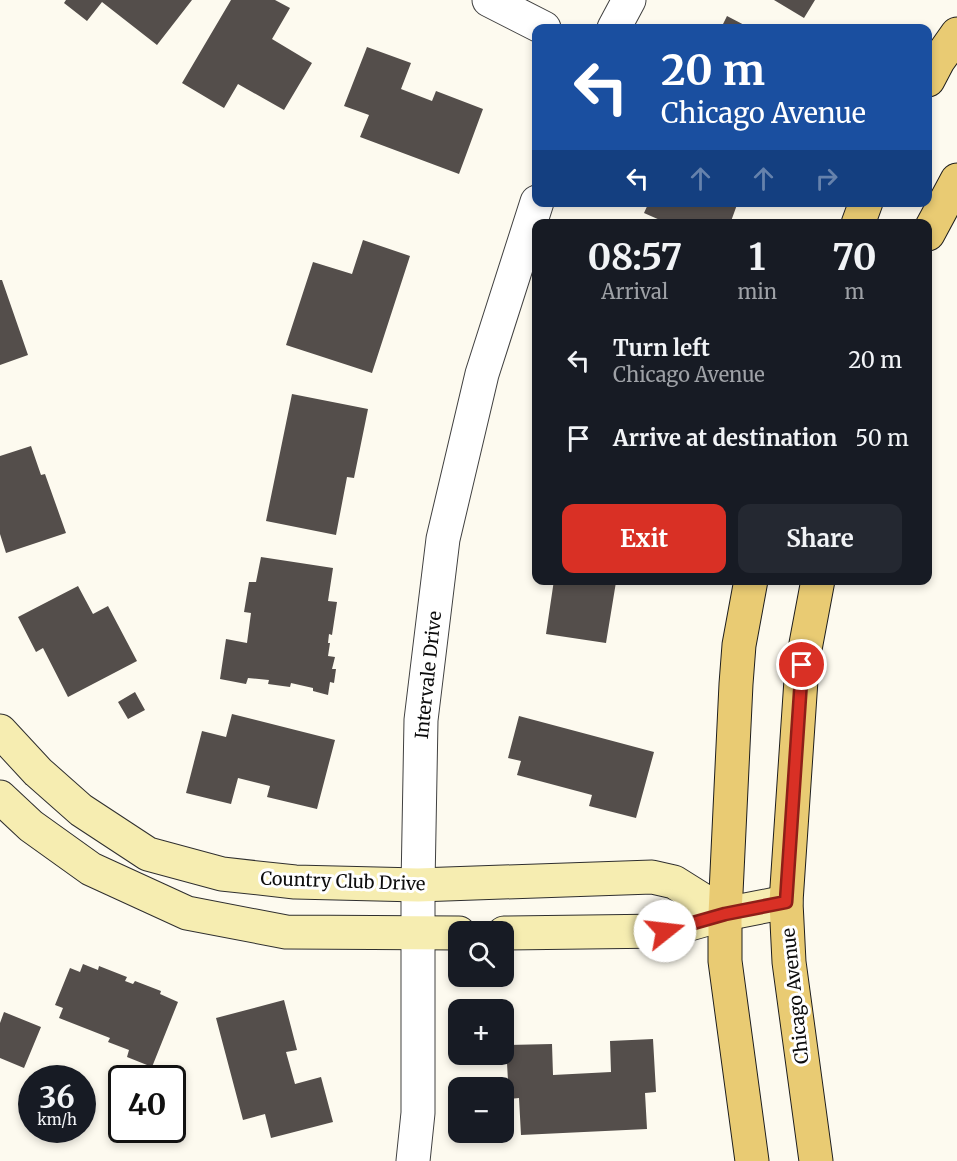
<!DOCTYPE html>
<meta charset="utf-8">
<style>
:root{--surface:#171b24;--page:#242831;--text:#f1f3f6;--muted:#9ea1a6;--accent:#d93025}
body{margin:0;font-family:Merriweather,serif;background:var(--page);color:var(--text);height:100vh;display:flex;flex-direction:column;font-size:22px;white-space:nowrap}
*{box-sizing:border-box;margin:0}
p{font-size:20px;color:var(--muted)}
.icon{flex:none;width:33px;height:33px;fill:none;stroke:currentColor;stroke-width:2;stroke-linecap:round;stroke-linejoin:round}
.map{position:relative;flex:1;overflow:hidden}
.panel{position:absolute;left:532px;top:219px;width:400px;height:366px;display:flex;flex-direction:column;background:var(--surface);border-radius:12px;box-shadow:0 3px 9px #0003}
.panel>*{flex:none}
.hud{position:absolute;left:532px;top:24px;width:400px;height:183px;border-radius:12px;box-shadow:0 3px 9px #0003;background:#1a4fa0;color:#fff;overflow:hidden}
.fabs{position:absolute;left:448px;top:921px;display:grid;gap:12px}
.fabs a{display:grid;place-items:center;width:66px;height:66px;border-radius:12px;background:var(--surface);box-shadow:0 3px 9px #0003;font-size:30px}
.speed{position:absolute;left:18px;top:1065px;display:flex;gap:12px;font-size:30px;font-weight:700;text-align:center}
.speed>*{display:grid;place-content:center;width:78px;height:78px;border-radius:50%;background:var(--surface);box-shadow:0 3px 9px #0003;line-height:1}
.speed small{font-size:15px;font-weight:400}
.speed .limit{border:3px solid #111;border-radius:9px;background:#fff;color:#111}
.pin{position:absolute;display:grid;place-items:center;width:51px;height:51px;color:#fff;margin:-26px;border:3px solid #fff;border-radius:50%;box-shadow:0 2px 6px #0007}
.me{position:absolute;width:66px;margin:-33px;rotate:74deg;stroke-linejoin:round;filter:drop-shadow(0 0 4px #0008)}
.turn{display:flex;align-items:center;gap:21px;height:126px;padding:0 30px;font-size:27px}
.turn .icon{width:78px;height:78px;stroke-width:2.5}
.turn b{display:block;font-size:42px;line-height:51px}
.lanes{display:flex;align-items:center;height:57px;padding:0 30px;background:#0003;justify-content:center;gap:30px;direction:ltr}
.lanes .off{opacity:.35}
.eta{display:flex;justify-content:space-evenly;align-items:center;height:102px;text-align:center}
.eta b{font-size:36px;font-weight:700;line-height:42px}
.action{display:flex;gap:12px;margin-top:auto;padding:12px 30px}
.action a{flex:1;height:69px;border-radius:12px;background:var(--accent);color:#fff;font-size:24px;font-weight:700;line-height:69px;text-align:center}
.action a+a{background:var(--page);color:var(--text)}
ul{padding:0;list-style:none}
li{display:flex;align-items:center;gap:18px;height:78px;padding:0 30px}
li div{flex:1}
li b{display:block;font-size:22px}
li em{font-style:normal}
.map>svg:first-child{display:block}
.building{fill:#544e4b}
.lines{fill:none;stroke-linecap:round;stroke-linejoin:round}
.street-casing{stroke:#404040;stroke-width:35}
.secondary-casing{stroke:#2f2f2f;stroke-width:35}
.primary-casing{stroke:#1e1e1e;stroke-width:35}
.street{stroke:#fff;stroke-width:33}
.secondary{stroke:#f6edb1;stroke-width:33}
.primary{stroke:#e9cb73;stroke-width:33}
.route-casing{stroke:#8d1f18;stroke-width:15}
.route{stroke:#d93025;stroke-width:10}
.labels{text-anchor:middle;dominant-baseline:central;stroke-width:6;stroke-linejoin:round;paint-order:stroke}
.street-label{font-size:18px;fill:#0d0d0d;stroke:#fff}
</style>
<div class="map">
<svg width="957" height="1161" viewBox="0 0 957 1161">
<rect width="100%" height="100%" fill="#fdfaef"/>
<path class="building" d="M 66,0 L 192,0 L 157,45 L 102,2 L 87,21 L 64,3 Z
M 231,0 L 275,0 L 290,8 L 272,39 L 312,63 L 284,110 L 238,84 L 224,108 L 182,83 Z
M 774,0 L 815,0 L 804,18 Z
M 727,16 L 750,28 L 721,28 Z
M 367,47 L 411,63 L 401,89 L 432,101 L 436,91 L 483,109 L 459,174 L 360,137 L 369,115 L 344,106 Z
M 649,202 L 738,202 L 730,224 L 669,224 L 644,213 Z
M 363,240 L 410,256 L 372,373 L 286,345 L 313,262 L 352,274 Z
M 0,280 L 2,280 L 28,355 L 0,365 Z
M 292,394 L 368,409 L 354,478 L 347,477 L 336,535 L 266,521 Z
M 31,446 L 41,475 L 45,474 L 66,533 L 6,553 L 0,534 L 0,456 Z
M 261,557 L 333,568 L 328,601 L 337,602 L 332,635 L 329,634 L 328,643 L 330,643 L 328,656 L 335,657 L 332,669 L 336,669 L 334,683 L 330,682 L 328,695 L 313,691 L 313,688 L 291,683 L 290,687 L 268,684 L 269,680 L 248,678 L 246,684 L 220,679 L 226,639 L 247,643 L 251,613 L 244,612 L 249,582 L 256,582 Z
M 554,580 L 612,580 L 612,582 L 616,582 L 606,643 L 546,634 Z
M 78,586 L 93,614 L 108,606 L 137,661 L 68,697 L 43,648 L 36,652 L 18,617 Z
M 135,692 L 145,710 L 128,719 L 118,702 Z
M 232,714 L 335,740 L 317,809 L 267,797 L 270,786 L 238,778 L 231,804 L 186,793 L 202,731 L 226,737 Z
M 519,716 L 654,752 L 636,818 L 589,806 L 592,795 L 517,775 L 521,761 L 508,758 Z
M 83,964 L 98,970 L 99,966 L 127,977 L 125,981 L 133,984 L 135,981 L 161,991 L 160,994 L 178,1002 L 152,1067 L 127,1057 L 129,1050 L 108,1042 L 110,1038 L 59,1018 L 63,1008 L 55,1005 L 70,968 L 80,972 Z
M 284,1000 L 297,1050 L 286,1052 L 295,1084 L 321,1077 L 333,1122 L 271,1138 L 265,1114 L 243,1120 L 216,1018 Z
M 4,1012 L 41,1027 L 24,1068 L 0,1058 L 0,1023 Z
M 653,1039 L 656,1092 L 645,1093 L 647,1129 L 521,1135 L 519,1098 L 509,1099 L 506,1045 L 552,1044 L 553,1075 L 611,1072 L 610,1041 Z"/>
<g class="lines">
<defs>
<path id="street" d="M 489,0 L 544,28
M 614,28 L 629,0
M 413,1161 L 418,1113 L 418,885 L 421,720 L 443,539 L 482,374 L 537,202"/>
<path id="secondary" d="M 0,731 L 38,772 L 81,810 L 148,854 L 222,874 L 295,882 L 418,885 L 652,877 L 674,882 L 725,914
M 0,797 L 31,826 L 91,869 L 187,913 L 286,932 L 459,933
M 504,933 L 665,931 L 725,914 L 786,902"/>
<path id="primary" d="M 928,80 L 938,61 L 957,34
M 858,224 L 866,202
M 928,234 L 957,180
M 751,580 L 739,645 L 736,684 L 725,914 L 725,961 L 752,1161
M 816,1161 L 789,962 L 786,902 L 802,665 L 818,580"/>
</defs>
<use href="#street" class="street-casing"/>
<use href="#secondary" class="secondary-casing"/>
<use href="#primary" class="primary-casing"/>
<use href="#street" class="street"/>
<use href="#secondary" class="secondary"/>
<use href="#primary" class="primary"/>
</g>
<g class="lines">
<defs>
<path id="route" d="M 665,931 L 725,914 L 786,902 L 802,665"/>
</defs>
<use href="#route" class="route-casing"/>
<use href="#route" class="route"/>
</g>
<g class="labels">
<g class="street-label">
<text transform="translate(428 675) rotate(-84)">Intervale Drive</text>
<text transform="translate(343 881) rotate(2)">Country Club Drive</text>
<text transform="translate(795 996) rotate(-96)">Chicago Avenue</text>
</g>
</g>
</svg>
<div class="fabs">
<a><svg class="icon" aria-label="search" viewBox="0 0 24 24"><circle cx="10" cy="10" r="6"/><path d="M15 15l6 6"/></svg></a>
<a>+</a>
<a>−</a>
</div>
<div class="speed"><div>36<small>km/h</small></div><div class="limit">40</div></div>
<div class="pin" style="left:802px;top:665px;background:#d93025"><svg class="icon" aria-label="arrive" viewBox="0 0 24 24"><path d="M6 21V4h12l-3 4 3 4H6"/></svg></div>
<svg class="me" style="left:665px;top:931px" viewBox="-20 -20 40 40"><circle r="19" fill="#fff"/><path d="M0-13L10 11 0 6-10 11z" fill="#d93025"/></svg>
<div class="hud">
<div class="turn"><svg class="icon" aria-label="left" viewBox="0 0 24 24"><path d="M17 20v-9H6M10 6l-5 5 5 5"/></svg><div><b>20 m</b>Chicago Avenue</div></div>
<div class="lanes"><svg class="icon" aria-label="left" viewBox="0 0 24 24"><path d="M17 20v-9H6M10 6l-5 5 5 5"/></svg><svg class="icon off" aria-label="ahead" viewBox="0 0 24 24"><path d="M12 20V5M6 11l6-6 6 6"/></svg><svg class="icon off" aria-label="ahead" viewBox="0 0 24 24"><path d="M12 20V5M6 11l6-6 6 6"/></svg><svg class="icon off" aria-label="right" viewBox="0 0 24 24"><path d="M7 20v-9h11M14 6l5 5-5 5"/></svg></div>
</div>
<section class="panel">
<div class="eta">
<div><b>08:57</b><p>Arrival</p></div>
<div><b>1</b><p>min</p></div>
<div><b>70</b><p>m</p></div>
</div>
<ul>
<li><svg class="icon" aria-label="left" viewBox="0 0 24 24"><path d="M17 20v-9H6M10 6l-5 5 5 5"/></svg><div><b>Turn left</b><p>Chicago Avenue</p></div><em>20 m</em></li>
<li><svg class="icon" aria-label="arrive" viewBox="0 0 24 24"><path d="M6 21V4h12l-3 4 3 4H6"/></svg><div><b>Arrive at destination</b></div><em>50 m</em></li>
</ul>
<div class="action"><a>Exit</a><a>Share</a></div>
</section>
</div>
